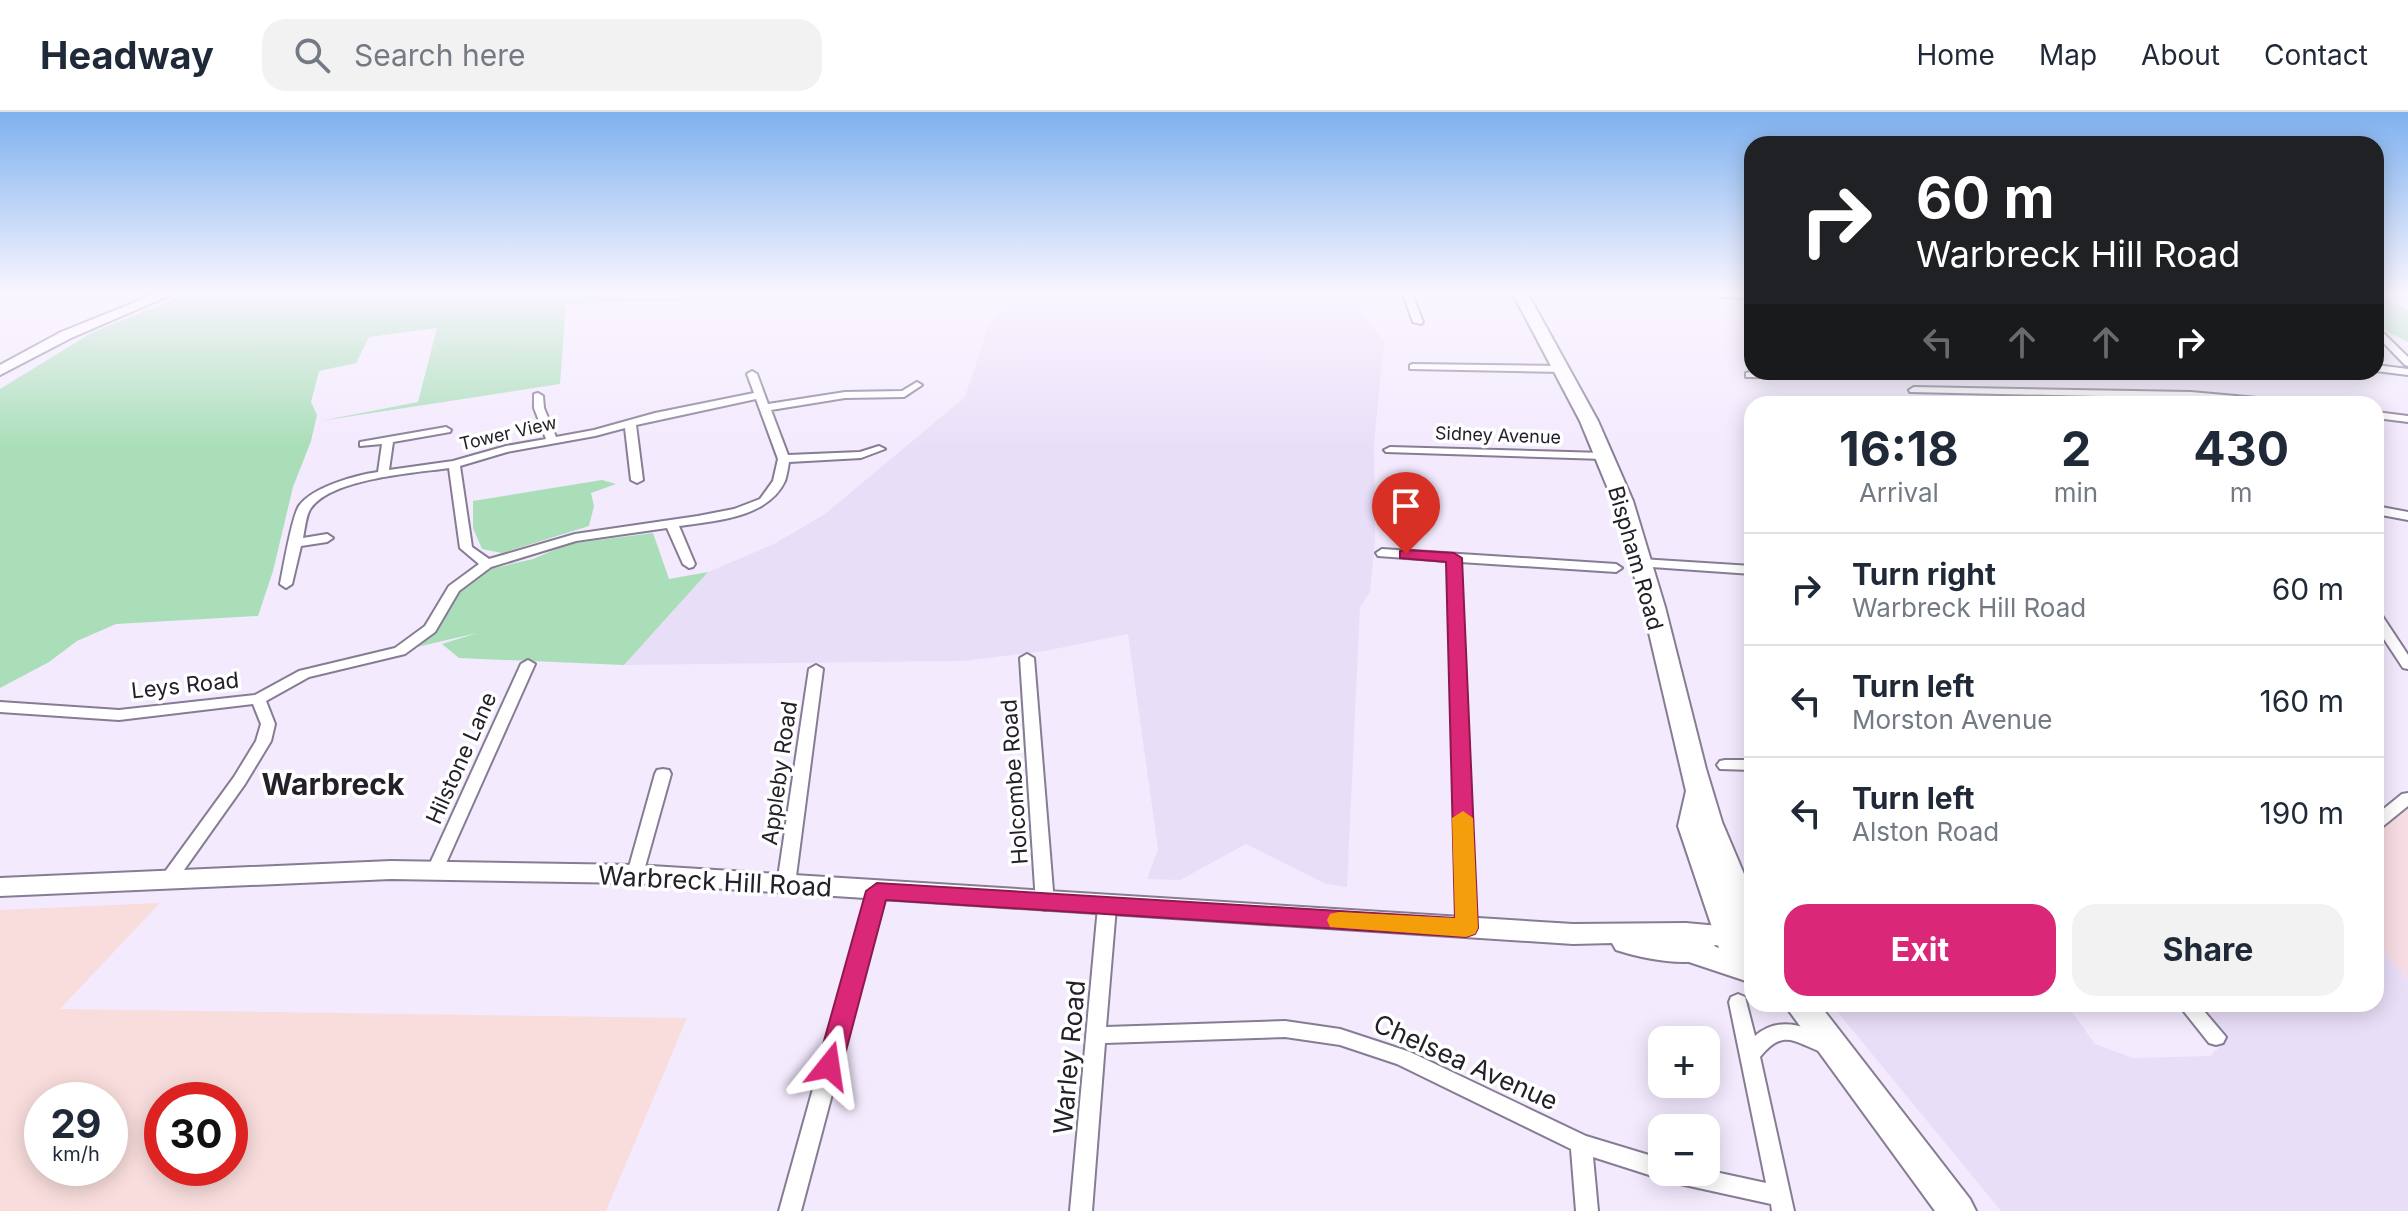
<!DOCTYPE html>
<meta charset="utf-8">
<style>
:root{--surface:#fff;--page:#f2f2f3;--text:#1f2937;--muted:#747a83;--line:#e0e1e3;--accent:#db2777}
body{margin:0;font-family:Inter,sans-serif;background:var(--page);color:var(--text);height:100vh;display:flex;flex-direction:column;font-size:30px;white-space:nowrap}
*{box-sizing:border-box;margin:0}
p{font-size:26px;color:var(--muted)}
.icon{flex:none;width:44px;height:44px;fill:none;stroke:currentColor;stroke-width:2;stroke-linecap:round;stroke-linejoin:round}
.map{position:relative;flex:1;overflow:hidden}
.panel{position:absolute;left:1744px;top:284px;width:640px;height:616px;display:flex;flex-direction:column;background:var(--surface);border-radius:24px;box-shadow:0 4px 20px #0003}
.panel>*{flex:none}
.top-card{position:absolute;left:1744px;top:24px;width:640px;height:244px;border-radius:24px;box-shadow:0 4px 20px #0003;background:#202124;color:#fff;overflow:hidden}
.buttons{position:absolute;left:1648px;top:914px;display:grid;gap:16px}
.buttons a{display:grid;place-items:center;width:72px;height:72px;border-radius:16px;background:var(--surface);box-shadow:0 4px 20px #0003;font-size:40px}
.speed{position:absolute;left:24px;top:970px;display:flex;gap:16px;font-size:40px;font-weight:700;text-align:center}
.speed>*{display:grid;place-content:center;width:104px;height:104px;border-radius:50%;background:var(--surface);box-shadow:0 4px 20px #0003;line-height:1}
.speed small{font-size:20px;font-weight:400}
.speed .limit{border:12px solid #d22;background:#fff;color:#111}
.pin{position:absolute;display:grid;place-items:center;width:68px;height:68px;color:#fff;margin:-82px -34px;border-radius:50% 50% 50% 0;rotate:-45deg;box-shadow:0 0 8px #0007}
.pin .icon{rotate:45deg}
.me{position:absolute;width:88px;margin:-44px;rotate:15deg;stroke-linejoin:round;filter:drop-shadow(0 0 6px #0008)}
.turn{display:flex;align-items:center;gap:28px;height:168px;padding:0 40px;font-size:36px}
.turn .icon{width:104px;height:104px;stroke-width:2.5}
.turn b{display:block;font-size:56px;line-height:68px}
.lanes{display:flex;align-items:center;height:76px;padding:0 40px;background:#0003;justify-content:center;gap:40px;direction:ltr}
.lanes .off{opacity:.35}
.eta{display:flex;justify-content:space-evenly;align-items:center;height:136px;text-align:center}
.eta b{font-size:48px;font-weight:700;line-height:56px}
.action{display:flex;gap:16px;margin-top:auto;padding:16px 40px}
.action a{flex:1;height:92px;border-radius:24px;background:var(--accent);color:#fff;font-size:32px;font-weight:700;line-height:92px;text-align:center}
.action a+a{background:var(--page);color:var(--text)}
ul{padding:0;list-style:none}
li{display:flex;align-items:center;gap:24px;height:112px;padding:0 40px;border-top:2px solid var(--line)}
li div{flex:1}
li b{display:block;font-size:30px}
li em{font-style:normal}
header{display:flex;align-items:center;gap:48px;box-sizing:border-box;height:112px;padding:0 40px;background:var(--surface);border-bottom:2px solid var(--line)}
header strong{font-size:38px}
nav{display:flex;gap:44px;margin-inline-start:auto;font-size:28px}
.search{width:560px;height:72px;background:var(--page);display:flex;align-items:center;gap:20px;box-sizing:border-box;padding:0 28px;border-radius:24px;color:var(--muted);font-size:30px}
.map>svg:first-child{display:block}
.built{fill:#e9def8}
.industrial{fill:#f7dde3}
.education{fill:#f8dddc;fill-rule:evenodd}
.green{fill:#a9deb8}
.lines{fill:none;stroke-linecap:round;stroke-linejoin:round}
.street-casing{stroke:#867c93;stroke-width:4}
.secondary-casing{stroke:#867c93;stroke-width:4}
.primary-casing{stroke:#867c93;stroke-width:4}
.street{fill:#fff;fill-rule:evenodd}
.secondary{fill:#fff;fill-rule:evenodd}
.primary{fill:#fff;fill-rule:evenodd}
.route{fill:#db2777;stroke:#8e194d;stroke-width:2}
.slow{fill:#f59e0b}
.labels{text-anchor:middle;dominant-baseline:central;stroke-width:7;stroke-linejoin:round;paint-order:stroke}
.far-street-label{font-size:18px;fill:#242029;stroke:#fff}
.street-label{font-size:22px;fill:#242029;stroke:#fff}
.near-street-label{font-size:26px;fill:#242029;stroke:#fff}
.district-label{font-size:30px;font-weight:bold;fill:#242029;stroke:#fff}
</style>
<header>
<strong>Headway</strong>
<div class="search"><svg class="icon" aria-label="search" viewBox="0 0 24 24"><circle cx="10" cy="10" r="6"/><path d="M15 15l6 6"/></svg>Search here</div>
<nav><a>Home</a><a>Map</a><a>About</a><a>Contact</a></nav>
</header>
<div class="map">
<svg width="2408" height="1099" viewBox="0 0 2408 1099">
<rect width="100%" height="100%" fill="#f3eafe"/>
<path class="built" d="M 1026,182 L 1348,182 L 1384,230 L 1374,331 L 1375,429 L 1370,480 L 1360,495 L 1347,775 L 1326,772 L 1246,732 L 1180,768 L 1147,767 L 1158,737 L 1128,522 L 1045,539 L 962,549 L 624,553 L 708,460 L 774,432 L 825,402 L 965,285 L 990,210 Z
M 2376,833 L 2408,867 L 2408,1099 L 2001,1099 L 1831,892 L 1992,892 L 1998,900 L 2070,897 L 2095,932 L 2133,946 L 2210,944 L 2222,932 L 2187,892 L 2376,892 Z"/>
<path class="industrial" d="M 2408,686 L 2408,867 L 2376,833 L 2376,711 Z"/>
<path class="education" d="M 160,791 L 60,897 L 687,906 L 606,1099 L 0,1099 L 0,798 ZM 42,988 L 110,988 L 110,1056 L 42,1056 ZM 162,988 L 230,988 L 230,1056 L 162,1056 Z"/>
<path class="green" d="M 187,182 L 787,182 L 785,186 L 566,192 L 560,272 L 320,309 L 418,290 L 437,216 L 369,225 L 356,251 L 319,259 L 311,290 L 317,303 L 311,329 L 293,375 L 273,459 L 258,504 L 116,512 L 77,529 L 49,550 L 0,576 L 0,277 L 93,220 Z
M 2376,182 L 2408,199 L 2408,230 L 2376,214 Z
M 602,368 L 616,372 L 591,381 L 594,394 L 589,414 L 502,441 L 482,437 L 473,416 L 473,389 Z
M 653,421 L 669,467 L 708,460 L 624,553 L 459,546 L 442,532 L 477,521 L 417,535 L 440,515 L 456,483 L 486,458 L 533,447 L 568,432 Z"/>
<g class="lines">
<defs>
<path id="street" d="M 1403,182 L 1412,182 L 1423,210 L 1421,212 L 1413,210 Z
M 1716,182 L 1752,182 L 1752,186 L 1720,185 Z
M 2376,214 L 2408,245 L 2408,254 L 2405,253 L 2376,223 Z
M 1413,252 L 1561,254 L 1566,257 L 1561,260 L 1410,257 L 1410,253 Z
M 2376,253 L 2408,257 L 2408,263 L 2376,259 Z
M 752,259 L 757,262 L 768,292 L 845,280 L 902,279 L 917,270 L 922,273 L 904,285 L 845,286 L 771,298 L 788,343 L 860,340 L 879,334 L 885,337 L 861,346 L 789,350 C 788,356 787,363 785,369 C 768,406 714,409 679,414 L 695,452 L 693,455 L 689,456 L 683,452 L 667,416 L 576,429 L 491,455 L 459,479 L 435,520 L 405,542 L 309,565 L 266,589 L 275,612 L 271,629 L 245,672 L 174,772 L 168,774 L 162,772 L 159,768 L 234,665 L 256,629 L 261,612 L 253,592 L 119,608 L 0,600 L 0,590 L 119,598 L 255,583 L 299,559 L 395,536 L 425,514 L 449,474 L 479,452 L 460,436 L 449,356 C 415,361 333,366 311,396 C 306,402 305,417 303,426 L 327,422 L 333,426 L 327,430 L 301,434 L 292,472 L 286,476 L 280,472 C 283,457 292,404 299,394 C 312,375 356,363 378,360 L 382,332 L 360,334 L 360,330 L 446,315 L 451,318 L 450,320 L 393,330 L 389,358 L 453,349 L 506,334 L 546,327 L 534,296 L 534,282 L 538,281 L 543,284 L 544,296 L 556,325 L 594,318 L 655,301 L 754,281 L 747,262 ZM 756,287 L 778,347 L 773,369 L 760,387 L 734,397 L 698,404 L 575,422 L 489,447 L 472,435 L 460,354 L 507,340 L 595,324 L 625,316 L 631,368 L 637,371 L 643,368 L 636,313 Z
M 1750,260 L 1898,260 L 1903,263 L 1898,266 L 1746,265 L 1746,261 Z
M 1914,275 L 2191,280 L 2292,289 L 2297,292 L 2257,292 L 2191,286 L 1910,280 L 1909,278 Z
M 2376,300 L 2408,304 L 2408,310 L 2376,306 Z
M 1390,335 L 1604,341 L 1610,344 L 1604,347 L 1386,340 L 1384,338 Z
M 2376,394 L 2408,400 L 2408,408 L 2376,402 Z
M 1382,437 L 1616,452 L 1622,456 L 1616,460 L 1460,450 L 1475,816 L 1472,821 L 1466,823 L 1460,821 L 1457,816 L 1448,449 L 1378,444 L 1376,441 Z
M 1641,447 L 1752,454 L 1752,462 L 1637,454 L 1635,451 Z
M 2376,501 L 2381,502 L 2408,543 L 2408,557 L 2403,556 L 2376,515 Z
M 1027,542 L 1034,546 L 1054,791 L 1051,796 L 1045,798 L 1039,796 L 1036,791 L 1020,546 Z
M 528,548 L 535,552 L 443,758 L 441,762 L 435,764 L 429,762 L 427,758 L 521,552 Z
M 816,553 L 823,557 L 795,772 L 792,776 L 786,778 L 780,776 L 777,772 L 809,557 Z
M 1725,648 L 1752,648 L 1752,658 L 1720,657 L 1717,653 L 1720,649 Z
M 663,657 L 669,658 L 671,662 L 643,762 L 641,766 L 635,768 L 629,766 L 627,762 L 655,662 L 657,658 Z
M 2408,681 L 2408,694 L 2382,715 L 2376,717 L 2376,703 L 2402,682 Z
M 877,773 L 883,774 L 886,779 L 801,1099 L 779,1099 L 868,779 L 871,774 Z
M 1107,788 L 1113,790 L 1116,795 L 1106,915 L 1285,909 L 1340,917 L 1410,940 L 1586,1024 L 1662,1047 L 1662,1060 L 1706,1060 L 1706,1058 L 1766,1071 L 1729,890 L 1731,885 L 1738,882 L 1745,885 L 1755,924 C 1779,903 1806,914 1831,927 L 1834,933 L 1831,939 L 1824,941 C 1795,931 1784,915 1760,945 L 1794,1099 L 1772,1099 L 1771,1092 L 1671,1070 L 1593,1045 L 1598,1099 L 1576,1099 L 1571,1037 L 1397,952 L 1340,933 L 1285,925 L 1105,931 L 1092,1099 L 1070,1099 L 1098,795 L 1101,790 Z
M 2178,892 L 2198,892 L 2226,925 L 2223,931 L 2216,933 L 2209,931 Z"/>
<path id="secondary" d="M 155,182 L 173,182 L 71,226 L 0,263 L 0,253 L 61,220 Z
M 391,749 L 635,753 L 1573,812 L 1686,811 L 1752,817 L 1752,837 L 1714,833 L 1717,839 L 1713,846 C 1685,855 1644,847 1616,838 L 1612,831 L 1573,832 L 635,771 L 391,767 L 0,784 L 0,766 Z"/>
<path id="primary" d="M 1513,182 L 1528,182 L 1598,309 L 1633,389 L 1665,495 L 1706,657 L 1722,710 L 1752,781 L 1752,824 L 1743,821 L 1752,835 L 1752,871 L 1683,848 L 1679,839 L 1683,830 L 1694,827 L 1719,836 L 1678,714 L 1686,679 L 1643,495 L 1613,389 L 1580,309 Z
M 1784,892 L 1819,892 L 1970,1087 L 1976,1099 L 1935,1099 Z"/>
</defs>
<use href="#street" class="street-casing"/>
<use href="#secondary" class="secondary-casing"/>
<use href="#primary" class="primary-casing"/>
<use href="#street" class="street"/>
<use href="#secondary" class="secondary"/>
<use href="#primary" class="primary"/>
</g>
<linearGradient id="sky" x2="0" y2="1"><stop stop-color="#7eb1ef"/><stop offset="0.54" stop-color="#faf6ff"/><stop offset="1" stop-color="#faf6ff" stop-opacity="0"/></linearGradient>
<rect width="2408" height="336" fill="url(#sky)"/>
<path class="route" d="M 1406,438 L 1454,441 L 1462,446 L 1478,816 L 1475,822 L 1466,825 L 886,788 L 842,954 L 838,961 L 829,964 L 820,961 L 817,954 L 866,779 L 877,771 L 1455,806 L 1446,450 L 1400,446 L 1400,439 Z"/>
<path class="slow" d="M 1463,699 L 1473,706 L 1478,816 L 1475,822 L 1466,825 L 1330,815 L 1327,808 L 1330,802 L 1339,800 L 1455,806 L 1452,706 Z"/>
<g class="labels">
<g class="far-street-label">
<text transform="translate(508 321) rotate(-13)">Tower View</text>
<text transform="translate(1498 323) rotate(2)">Sidney Avenue</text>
</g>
<g class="street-label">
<text transform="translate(1636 446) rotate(74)">Bispham Road</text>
<text transform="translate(185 573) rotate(-6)">Leys Road</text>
<text transform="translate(461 646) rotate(-66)">Hilstone Lane</text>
<text transform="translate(779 661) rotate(-82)">Appleby Road</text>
<text transform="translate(1014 670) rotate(-94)">Holcombe Road</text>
</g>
<g class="near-street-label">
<text transform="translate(715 769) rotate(3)">Warbreck Hill Road</text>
<text transform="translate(1069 945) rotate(-85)">Warley Road</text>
<text transform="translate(1466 950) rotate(24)">Chelsea Avenue</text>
</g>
<g class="district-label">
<text x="333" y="672">Warbreck</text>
</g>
</g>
</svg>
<div class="buttons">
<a>+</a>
<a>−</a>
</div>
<div class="speed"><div>29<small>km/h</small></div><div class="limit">30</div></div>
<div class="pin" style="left:1406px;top:442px;background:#d93025"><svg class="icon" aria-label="arrive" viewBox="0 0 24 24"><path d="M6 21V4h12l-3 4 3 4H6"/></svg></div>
<svg class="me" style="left:829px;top:954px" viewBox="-20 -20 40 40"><path d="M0-17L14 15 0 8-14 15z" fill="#db2777" stroke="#fff" stroke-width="4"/></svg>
<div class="top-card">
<div class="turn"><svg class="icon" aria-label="right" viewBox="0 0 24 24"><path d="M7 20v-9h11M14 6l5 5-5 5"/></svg><div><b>60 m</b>Warbreck Hill Road</div></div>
<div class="lanes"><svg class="icon off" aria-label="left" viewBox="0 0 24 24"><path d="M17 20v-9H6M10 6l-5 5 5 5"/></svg><svg class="icon off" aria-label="ahead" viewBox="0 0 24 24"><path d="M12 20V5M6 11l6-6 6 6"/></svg><svg class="icon off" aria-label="ahead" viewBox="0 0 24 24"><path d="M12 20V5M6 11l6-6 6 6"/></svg><svg class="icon" aria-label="right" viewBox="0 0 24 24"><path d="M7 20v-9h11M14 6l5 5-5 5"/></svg></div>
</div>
<section class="panel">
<div class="eta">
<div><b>16:18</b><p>Arrival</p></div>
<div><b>2</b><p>min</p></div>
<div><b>430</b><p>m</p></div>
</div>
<ul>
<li><svg class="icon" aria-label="right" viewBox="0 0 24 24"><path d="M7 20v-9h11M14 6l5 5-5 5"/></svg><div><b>Turn right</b><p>Warbreck Hill Road</p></div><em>60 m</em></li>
<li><svg class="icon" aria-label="left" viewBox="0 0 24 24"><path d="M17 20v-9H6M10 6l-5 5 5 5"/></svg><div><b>Turn left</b><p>Morston Avenue</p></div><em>160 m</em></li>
<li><svg class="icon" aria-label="left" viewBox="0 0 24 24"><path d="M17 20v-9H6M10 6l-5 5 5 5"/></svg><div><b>Turn left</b><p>Alston Road</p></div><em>190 m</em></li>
</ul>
<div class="action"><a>Exit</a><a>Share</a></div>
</section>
</div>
